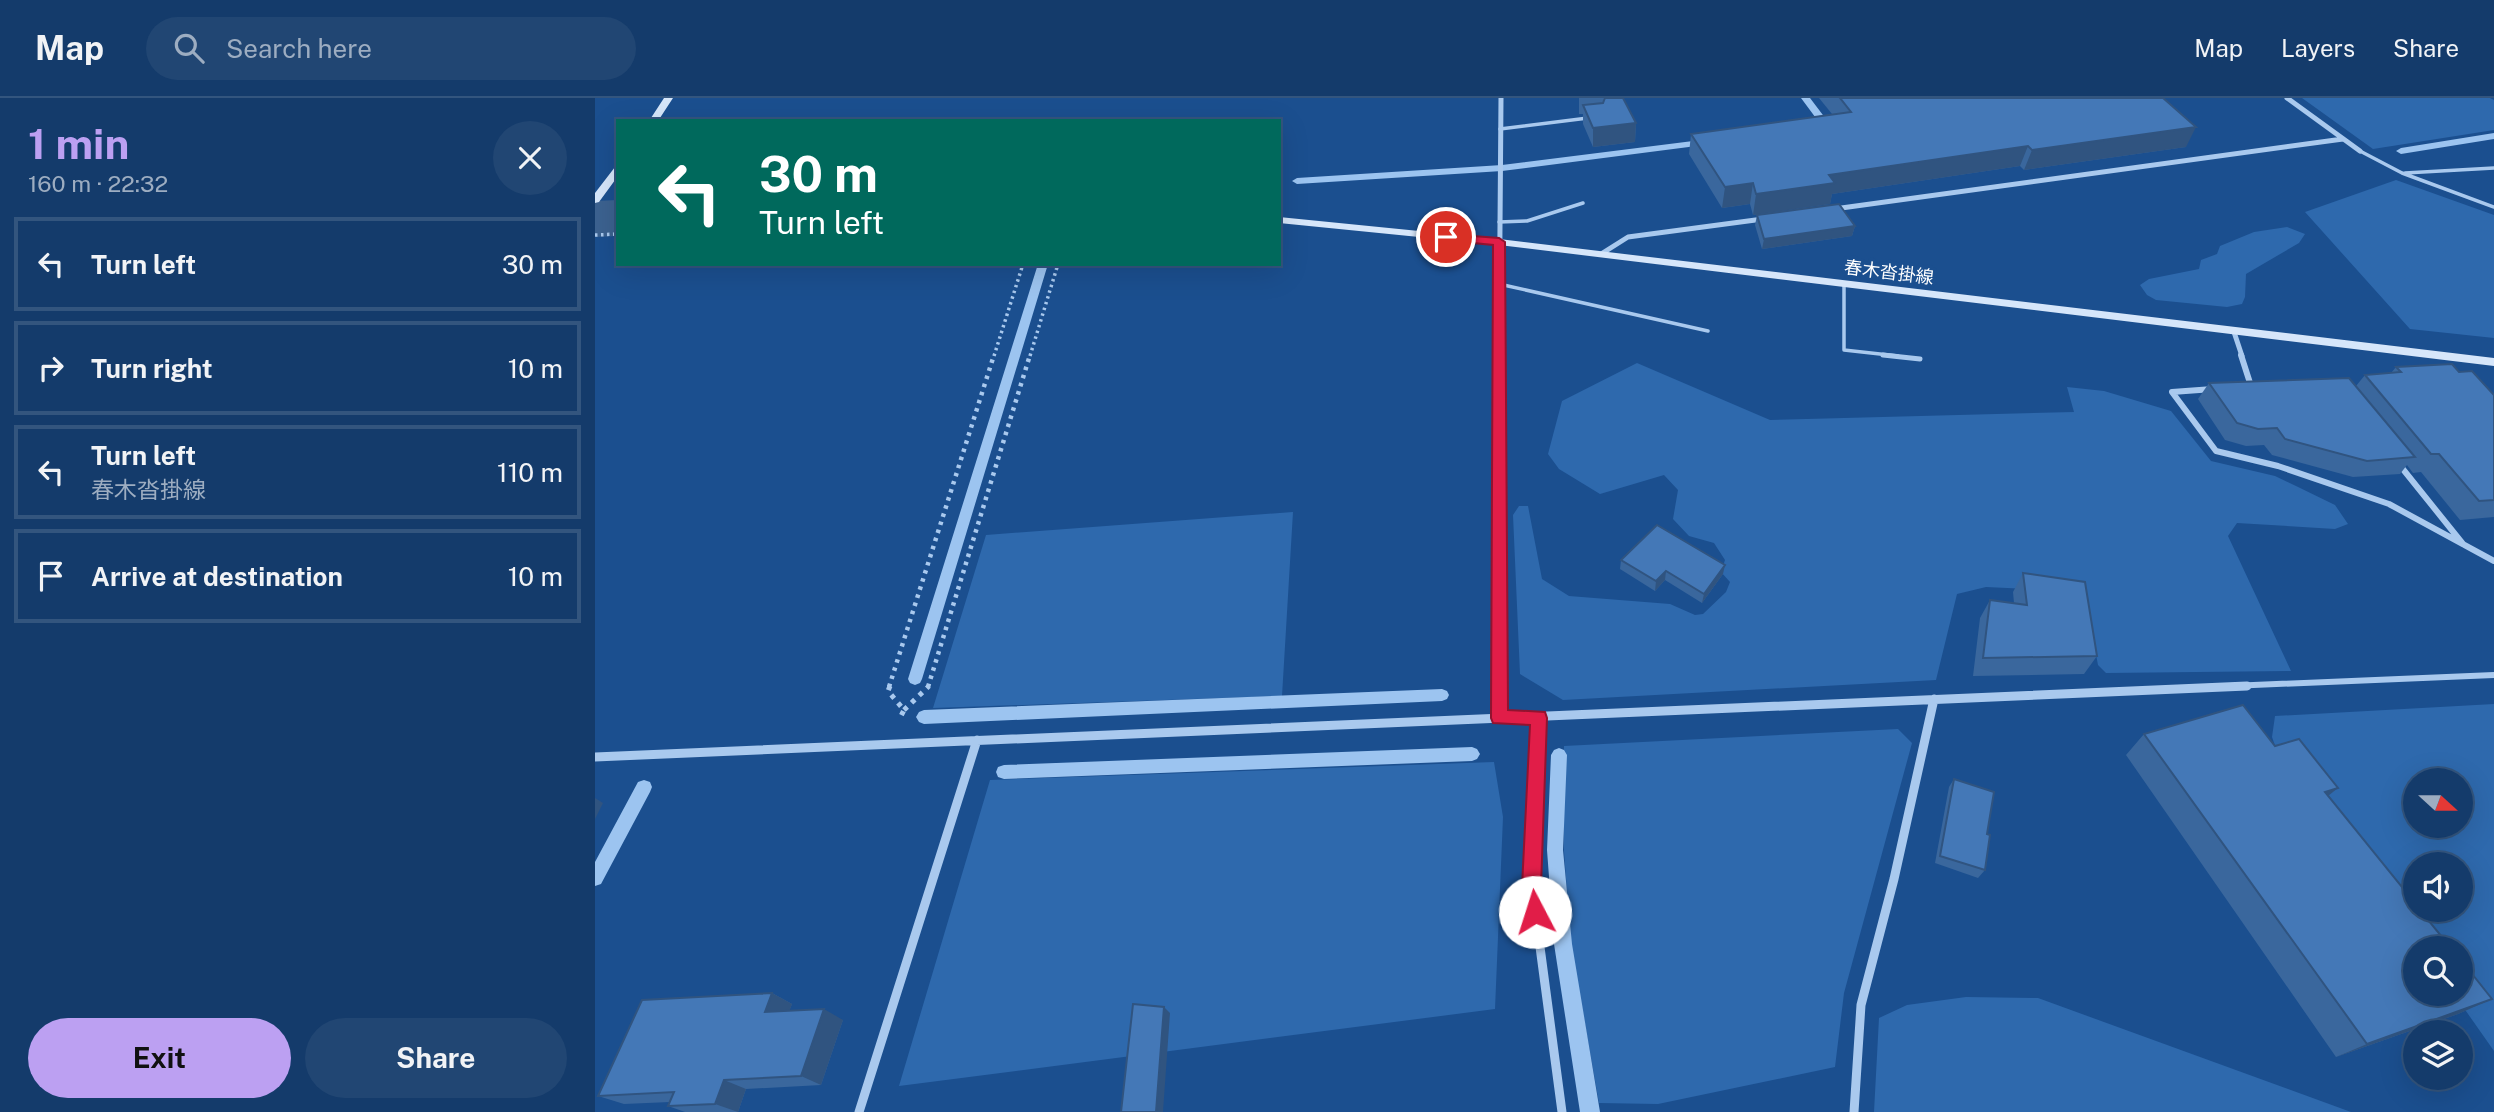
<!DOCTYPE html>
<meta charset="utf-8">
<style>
:root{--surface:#143b6b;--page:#214673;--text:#f1f3f6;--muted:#9dadc1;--line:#33557e;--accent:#bca0f2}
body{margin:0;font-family:"Public Sans","Noto Sans JP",sans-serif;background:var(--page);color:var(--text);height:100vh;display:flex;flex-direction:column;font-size:26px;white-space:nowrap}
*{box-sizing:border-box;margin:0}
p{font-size:23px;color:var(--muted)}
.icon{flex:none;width:38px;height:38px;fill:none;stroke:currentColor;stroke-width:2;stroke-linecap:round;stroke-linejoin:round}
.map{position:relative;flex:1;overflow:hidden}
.panel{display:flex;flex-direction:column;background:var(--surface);width:595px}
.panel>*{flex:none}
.banner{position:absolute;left:21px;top:21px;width:665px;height:147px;border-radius:0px;box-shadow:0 7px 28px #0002,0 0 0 2px var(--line);background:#00695c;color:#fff;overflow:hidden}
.needle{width:46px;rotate:111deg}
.tools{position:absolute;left:1808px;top:670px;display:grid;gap:14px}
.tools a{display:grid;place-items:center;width:70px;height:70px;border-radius:50%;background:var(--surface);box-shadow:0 7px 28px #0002,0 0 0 2px var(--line);font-size:35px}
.pin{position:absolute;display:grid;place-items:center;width:60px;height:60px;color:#fff;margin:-30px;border:4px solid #fff;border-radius:50%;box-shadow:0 2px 7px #0007}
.me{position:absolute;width:77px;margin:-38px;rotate:355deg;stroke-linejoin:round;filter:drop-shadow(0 0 5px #0008)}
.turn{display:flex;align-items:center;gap:24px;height:147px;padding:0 28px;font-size:32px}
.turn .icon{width:91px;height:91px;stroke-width:2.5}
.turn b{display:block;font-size:49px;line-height:60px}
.round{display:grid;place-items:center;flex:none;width:74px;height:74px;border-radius:37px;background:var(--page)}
.summary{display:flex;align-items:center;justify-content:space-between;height:119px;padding:0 28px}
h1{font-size:42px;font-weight:700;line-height:52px;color:var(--accent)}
.button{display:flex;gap:14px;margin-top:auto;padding:14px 28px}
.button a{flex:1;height:80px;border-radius:42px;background:var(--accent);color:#111;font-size:28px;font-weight:700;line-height:80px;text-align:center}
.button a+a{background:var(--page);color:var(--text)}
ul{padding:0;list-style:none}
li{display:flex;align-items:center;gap:21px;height:94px;margin:0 14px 10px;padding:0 14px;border:4px solid var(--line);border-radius:0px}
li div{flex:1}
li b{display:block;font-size:26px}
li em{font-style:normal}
header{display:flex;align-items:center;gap:42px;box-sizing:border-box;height:98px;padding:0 35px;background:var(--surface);border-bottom:2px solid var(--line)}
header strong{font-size:33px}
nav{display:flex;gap:38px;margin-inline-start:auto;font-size:24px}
.search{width:490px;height:63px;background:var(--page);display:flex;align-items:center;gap:18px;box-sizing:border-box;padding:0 24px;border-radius:38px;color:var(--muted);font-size:26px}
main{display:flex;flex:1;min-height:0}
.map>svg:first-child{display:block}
.green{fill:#2e69ad;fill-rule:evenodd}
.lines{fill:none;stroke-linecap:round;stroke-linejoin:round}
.stream{fill:#9cc4f0;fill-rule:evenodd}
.river{fill:#3c6290;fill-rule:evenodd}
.path-far2{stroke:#a9c9ee;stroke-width:3.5;stroke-dasharray:2.5 3.5;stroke-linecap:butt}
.path-far1{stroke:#a9c9ee;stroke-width:4.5;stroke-dasharray:3.5 5;stroke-linecap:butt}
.path{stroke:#a9c9ee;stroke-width:5;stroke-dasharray:4.5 6;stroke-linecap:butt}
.lane-far1{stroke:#a9c9ee;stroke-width:3.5}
.lane{stroke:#a9c9ee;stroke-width:5}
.street-far2{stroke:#a9c9ee;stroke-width:5}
.street-far1{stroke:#a9c9ee;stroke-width:6}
.street{stroke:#a9c9ee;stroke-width:9}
.secondary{fill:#d6e6fa;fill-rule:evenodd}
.wall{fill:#3a679d}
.shaded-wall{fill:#305480}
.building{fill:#4478b7;stroke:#305480;stroke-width:2}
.route{fill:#e11d48;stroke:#92132f;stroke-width:2}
.labels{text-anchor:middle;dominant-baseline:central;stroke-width:7;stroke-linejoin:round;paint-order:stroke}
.far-street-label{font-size:18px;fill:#fff;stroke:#1b4f8f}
</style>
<header>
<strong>Map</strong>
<div class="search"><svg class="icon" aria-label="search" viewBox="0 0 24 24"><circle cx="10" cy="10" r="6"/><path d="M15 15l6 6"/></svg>Search here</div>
<nav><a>Map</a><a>Layers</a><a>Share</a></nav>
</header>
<main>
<section class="panel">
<div class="summary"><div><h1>1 min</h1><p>160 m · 22:32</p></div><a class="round"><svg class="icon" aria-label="close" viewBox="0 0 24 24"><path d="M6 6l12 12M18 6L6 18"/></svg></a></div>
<ul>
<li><svg class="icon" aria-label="left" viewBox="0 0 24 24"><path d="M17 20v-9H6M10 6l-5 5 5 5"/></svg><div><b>Turn left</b></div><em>30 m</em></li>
<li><svg class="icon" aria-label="right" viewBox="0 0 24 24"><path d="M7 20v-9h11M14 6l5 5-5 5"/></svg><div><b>Turn right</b></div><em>10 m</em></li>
<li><svg class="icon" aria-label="left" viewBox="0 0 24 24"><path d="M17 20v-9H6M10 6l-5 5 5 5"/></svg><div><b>Turn left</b><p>春木沓掛線</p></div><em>110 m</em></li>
<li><svg class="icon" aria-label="arrive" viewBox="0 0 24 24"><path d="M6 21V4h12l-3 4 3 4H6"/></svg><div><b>Arrive at destination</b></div><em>10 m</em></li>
</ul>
<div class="button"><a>Exit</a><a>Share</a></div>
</section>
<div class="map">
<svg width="1899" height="1014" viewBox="0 0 1899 1014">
<rect width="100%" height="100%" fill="#1b4f8f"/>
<path class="green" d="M 1707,0 L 1895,0 L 1899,2 L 1899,32 L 1778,51 Z
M 1801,82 L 1899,117 L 1899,240 L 1815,231 L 1710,114 Z
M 1692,129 L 1710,136 L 1704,145 L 1651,176 L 1650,199 L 1647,206 L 1632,209 L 1561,202 L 1552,197 L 1545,187 L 1554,181 L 1604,171 L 1606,162 L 1622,156 L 1625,148 L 1659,134 Z
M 1042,265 L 1175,322 L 1479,314 L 1472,289 L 1509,293 L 1576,313 L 1616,363 L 1680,378 L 1701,388 L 1740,407 L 1753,426 L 1740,431 L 1642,425 L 1633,438 L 1696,573 L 1511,575 L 1503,567 L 1491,504 L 1472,493 L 1391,489 L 1362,496 L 1341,582 L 968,602 L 925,576 L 918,417 L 924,408 L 933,408 L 947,481 L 974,498 L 1075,506 L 1100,517 L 1108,516 L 1131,494 L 1135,484 L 1126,474 L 1130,462 L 1119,445 L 1094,438 L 1078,421 L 1083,392 L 1069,377 L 1005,396 L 964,371 L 953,356 L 967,303 Z
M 698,414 L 687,598 L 338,610 L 391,437 Z
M 1899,606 L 1899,953 L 1859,896 L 1866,896 L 1866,850 L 1827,850 L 1684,659 L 1677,639 L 1680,618 ZM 1820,682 L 1866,682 L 1866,728 L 1820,728 ZM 1820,766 L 1866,766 L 1866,812 L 1820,812 Z
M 1303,631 L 1317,645 L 1249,895 L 1240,969 L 1063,1006 L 1004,1005 L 976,847 L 969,753 L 969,648 Z
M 899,664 L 908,719 L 900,911 L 304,988 L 395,682 Z
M 1371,899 L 1443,900 L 1756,1014 L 1279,1014 L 1284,920 L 1312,907 Z"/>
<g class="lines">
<path class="stream" d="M 1206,0 L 1215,0 L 1237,29 L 1235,31 L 1229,31 Z
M 1899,35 L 1899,41 L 1806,56 L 1801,53 L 1806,50 Z
M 1114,41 L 1117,42 L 1117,46 L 907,73 L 702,86 L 697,83 L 702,80 L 907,67 Z
M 443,166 L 453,166 L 327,581 L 325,585 L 320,587 L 315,585 L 313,581 Z
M 847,591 L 852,593 L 854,597 L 852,601 L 847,603 L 329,626 L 324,624 L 321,619 L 324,614 L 329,612 Z
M 877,649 L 882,651 L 885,656 L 882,661 L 877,663 L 409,681 L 403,679 L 401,674 L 403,669 L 409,667 Z
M 964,650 L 969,652 L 972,657 L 968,752 L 977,846 L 1005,1014 L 985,1014 L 959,846 L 952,752 L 956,657 L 959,652 Z
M 49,682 L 55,684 L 57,689 L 55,694 L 6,786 L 0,788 L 0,764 L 43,684 Z"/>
<path class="river" d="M 23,102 L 23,138 L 0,139 L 0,103 Z"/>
<path class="path-far2" d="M 0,137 L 23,136
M 399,258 L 428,166
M 435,258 L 463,166"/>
<path class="path-far1" d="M 294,589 L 399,257
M 333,589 L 435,257"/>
<path class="path" d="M 295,588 L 293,593 L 309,612 L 305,620
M 309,612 L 334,588"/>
<path class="lane-far1" d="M 905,31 L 993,20
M 1765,53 L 1807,75 L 1899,109
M 1810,75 L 1899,70
M 904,124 L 932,123 L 988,105
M 904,186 L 1113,233
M 1249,186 L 1249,252 L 1303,258"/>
<path class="lane" d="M 1288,257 L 1325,261"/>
<path class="street-far2" d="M 1692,0 L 1765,53
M 1239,111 L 1748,41
M 1006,156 L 1033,139 L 1168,121
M 1639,234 L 1647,258
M 904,258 L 906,0"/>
<path class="street-far1" d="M 904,257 L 904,589
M 1646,257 L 1656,288
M 1618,291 L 1577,294 L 1621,353 L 1683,368 L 1794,406 L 1899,463
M 1803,365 L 1868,446
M 1612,589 L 1899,577"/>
<path class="street" d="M 904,588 L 904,620
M 944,620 L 937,789 L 967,1014
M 0,659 L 1652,588
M 264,1014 L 382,642
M 1259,1014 L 1266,907 L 1299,781 L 1339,601"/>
<path class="secondary" d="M 69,0 L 78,0 L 63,23 L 54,23 Z
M 23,68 L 23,78 L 4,104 L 0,105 L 0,95 L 20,69 Z
M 684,119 L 904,141 L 1899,260 L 1899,268 L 904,147 L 684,125 Z"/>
</g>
<path class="wall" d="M 984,0 L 1028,0 L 1041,25 L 1040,44 L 998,49 L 988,26 L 988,16 L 984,16 Z
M 1224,0 L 1568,0 L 1591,49 L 1429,72 L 1425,68 L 1237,96 L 1235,106 L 1158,117 L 1155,106 L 1127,110 L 1094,56 L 1096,36 L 1237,16 Z
M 1162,117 L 1260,128 L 1257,138 L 1167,151 L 1160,127 Z
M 1801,269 L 1864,274 L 1899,297 L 1899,419 L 1865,422 L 1826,374 L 1818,375 L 1812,367 L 1805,376 L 1758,379 L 1677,357 L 1669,347 L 1651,348 L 1630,342 L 1603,301 L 1614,285 L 1761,288 L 1770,277 L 1796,275 Z
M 1026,462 L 1128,476 L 1107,505 L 1070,482 L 1060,493 L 1025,471 Z
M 1428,475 L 1502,558 L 1489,576 L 1378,578 L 1385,520 L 1395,502 L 1419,505 L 1418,494 Z
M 1549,636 L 1680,648 L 1733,698 L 1897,901 L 1863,916 L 1741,959 L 1531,657 Z
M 1359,681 L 1392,736 L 1390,772 L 1383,780 L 1340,765 L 1354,689 Z
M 177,895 L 197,906 L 194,913 L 248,922 L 226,987 L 151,991 L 143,1014 L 90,1014 L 73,1008 L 75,1004 L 29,1006 L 3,998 Z"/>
<path class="shaded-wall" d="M 1041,25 L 1040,44 L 998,49 L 998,30 Z
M 1601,29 L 1591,49 L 1429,72 L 1437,52 Z
M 1433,48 L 1425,68 L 1237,96 L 1235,106 L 1158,117 L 1161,96 L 1234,77 Z
M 1158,85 L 1155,106 L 1127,110 L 1130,89 Z
M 1260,128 L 1257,138 L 1167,151 L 1169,141 Z
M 1130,467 L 1128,476 L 1107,505 L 1109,496 Z
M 1071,473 L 1070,482 L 1060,493 L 1061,483 Z
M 1743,690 L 1718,710 L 1730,694 Z
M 0,700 L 8,705 L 0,721 Z
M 177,895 L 197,906 L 190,925 L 170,914 Z
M 1897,901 L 1863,916 L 1741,959 L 1772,946 Z
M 569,909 L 575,915 L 568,1014 L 561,1014 Z
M 229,911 L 248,922 L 226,987 L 206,978 Z
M 129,982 L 151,991 L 143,1014 L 120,1006 Z"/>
<path class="building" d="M 1010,0 L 1028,0 L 1041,25 L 998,30 L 988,7 L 1008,5 Z
M 1245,0 L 1568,0 L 1601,29 L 1437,52 L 1433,48 L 1234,77 L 1240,85 L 1161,96 L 1158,85 L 1130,89 L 1096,36 L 1256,14 Z
M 1244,106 L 1260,128 L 1169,141 L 1162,117 Z
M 1857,266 L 1864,274 L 1877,273 L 1899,297 L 1899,402 L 1884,403 L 1844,356 L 1836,356 L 1770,277 L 1806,274 L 1801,269 Z
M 1754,280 L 1820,359 L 1772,363 L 1690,341 L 1682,330 L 1663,331 L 1642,325 L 1614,285 Z
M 1062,427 L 1130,467 L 1109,496 L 1071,473 L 1061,483 L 1026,462 Z
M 1428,475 L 1490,484 L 1502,558 L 1388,560 L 1395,502 L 1432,507 Z
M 1648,607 L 1680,648 L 1704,641 L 1743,690 L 1730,694 L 1820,805 L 1820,812 L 1825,812 L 1856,850 L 1820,850 L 1820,896 L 1866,896 L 1866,862 L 1897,901 L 1772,946 L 1549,636 Z
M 1359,681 L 1399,694 L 1392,736 L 1395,737 L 1390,772 L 1345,758 Z
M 177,895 L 170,914 L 229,911 L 206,978 L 129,982 L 120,1006 L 73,1008 L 79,994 L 3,998 L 47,902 Z
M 538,906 L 569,909 L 561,1014 L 526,1014 Z"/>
<path class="route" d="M 851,136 L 904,140 L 910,144 L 913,612 L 950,614 L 952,620 L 946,789 L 950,814 L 947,820 L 940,823 L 933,820 L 927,789 L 935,627 L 898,625 L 896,620 L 898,147 L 847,142 L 847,137 Z"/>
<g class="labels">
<g class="far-street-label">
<text transform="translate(1294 174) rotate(7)">春木沓掛線</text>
</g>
</g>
</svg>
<div class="tools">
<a><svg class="needle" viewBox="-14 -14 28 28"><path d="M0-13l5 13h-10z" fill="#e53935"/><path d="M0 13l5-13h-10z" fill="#9dadc1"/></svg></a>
<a><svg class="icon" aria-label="sound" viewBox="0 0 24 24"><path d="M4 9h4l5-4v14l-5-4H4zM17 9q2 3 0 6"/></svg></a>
<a><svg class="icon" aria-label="search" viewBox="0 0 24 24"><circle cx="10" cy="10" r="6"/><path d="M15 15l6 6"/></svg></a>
<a><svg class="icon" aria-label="layers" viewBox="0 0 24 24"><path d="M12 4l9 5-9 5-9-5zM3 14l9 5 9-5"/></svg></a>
</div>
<div class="pin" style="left:851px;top:139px;background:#d93025"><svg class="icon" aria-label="arrive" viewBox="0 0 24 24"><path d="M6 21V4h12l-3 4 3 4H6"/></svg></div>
<svg class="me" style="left:940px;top:814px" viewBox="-20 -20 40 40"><circle r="19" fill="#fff"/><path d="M0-13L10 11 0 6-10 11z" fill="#e11d48"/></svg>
<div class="banner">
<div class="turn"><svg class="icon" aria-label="left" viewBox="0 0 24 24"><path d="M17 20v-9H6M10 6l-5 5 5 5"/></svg><div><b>30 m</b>Turn left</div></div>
</div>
</div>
</main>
